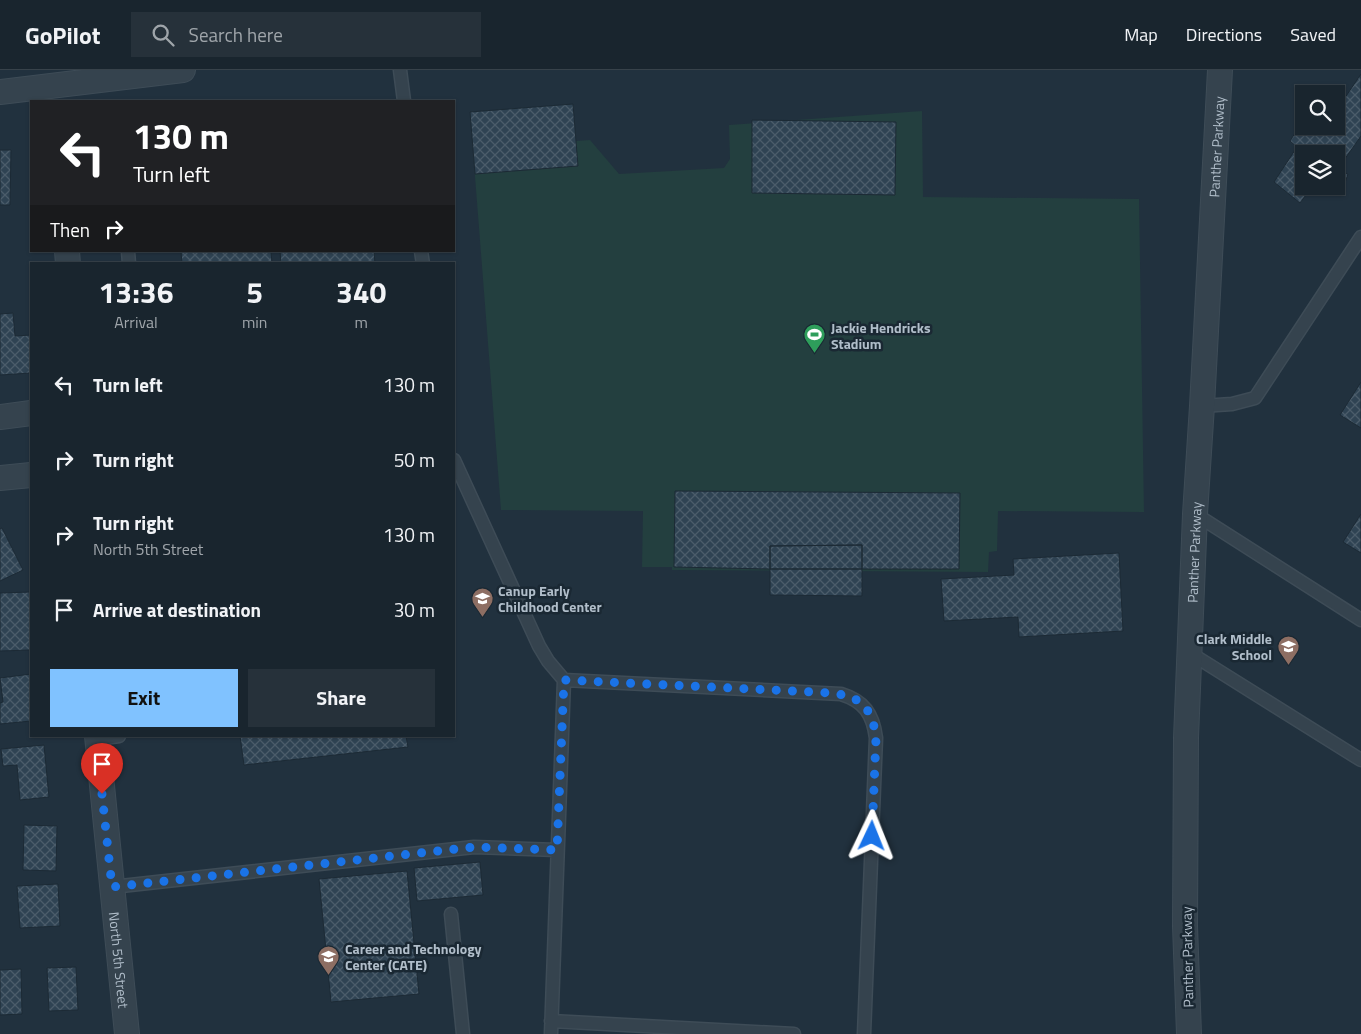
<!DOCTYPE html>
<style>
:root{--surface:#19252e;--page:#26313a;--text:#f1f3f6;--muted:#9fa5aa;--line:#37424a;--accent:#80c2ff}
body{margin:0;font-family:"Titillium Web",sans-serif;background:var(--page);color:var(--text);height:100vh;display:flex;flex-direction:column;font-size:19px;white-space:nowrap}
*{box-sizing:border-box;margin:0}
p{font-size:16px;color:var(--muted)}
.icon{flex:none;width:28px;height:28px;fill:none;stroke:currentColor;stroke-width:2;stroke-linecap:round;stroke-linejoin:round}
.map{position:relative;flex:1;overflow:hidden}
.drawer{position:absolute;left:30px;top:192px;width:425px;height:475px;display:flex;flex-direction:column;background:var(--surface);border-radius:0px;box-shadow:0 1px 4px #0004,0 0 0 1px var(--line)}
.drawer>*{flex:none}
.top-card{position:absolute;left:30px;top:30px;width:425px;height:152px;border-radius:0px;box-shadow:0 1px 4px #0004,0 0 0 1px var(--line);background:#202124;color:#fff;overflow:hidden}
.tools{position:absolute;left:1295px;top:15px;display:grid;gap:10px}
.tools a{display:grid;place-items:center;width:50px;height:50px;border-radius:0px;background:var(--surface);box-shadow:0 1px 4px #0004,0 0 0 1px var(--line);font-size:25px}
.pin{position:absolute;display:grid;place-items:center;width:42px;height:42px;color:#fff;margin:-51px -21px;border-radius:50% 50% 50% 0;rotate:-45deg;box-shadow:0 0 5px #0007}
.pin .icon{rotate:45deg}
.me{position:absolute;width:55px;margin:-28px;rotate:2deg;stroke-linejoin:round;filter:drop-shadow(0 0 4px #0008)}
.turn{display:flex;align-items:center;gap:18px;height:105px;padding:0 20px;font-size:22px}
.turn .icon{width:65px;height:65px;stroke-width:2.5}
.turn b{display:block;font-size:35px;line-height:42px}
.then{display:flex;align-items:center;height:48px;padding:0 20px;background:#0003;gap:10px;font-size:19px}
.eta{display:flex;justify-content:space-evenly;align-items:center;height:85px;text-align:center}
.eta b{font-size:30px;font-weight:700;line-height:35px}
.action{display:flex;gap:10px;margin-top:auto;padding:10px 20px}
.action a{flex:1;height:58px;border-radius:0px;background:var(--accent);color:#111;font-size:20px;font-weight:700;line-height:58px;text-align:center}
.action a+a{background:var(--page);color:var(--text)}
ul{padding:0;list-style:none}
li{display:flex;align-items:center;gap:15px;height:75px;padding:0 20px}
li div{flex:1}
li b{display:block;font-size:19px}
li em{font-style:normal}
header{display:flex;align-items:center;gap:30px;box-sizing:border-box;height:70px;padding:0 25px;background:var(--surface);border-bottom:1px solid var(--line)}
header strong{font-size:24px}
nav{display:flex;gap:28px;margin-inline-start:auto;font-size:18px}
.search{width:350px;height:45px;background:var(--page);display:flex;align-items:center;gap:12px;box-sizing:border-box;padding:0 18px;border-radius:0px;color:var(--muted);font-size:19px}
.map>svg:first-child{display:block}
.green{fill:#233f3f}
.building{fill:url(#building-cross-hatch);stroke:#1c2a35}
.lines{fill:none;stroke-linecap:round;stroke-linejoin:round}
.lane-casing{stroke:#3e4c57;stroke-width:15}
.street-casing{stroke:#3e4c57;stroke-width:26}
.lane{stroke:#35434e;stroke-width:12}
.street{stroke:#35434e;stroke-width:24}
.route{stroke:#1a73e8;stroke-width:9;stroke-dasharray:0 16.2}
.labels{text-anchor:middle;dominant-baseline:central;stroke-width:5;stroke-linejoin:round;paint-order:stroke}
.street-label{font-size:14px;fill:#b1beca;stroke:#1a2833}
.poi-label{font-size:14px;font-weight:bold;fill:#b1beca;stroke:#1a2833;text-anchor:start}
</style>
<header>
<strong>GoPilot</strong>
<div class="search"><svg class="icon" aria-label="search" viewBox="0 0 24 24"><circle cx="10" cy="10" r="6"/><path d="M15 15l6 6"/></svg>Search here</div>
<nav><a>Map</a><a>Directions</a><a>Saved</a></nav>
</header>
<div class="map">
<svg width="1361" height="964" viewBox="0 0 1361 964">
<defs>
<pattern id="building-cross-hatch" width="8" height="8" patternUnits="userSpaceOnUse" patternTransform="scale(1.25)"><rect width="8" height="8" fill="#2f4353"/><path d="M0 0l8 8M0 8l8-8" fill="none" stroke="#4b5c6a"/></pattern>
</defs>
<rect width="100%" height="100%" fill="#21313e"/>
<path class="green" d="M 573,34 L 576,71 L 590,70 L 619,104 L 724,98 L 730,89 L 729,55 L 922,41 L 923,127 L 1139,129 L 1144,442 L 998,441 L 997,481 L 989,482 L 988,502 L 672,500 L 672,497 L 642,497 L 643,441 L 501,440 L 470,42 Z"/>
<path class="building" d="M 1361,4 L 1361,66 L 1337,100 L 1348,104 L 1344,116 L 1336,114 L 1336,84 L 1304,84 L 1304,116 L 1332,116 L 1326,123 L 1312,117 L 1300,133 L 1274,112 L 1297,77 L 1290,71 L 1304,49 L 1304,56 L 1336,56 L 1336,41 Z
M 573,34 L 578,96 L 475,104 L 470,42 Z
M 752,50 L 896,52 L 895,125 L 752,123 Z
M 0,80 L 11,80 L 10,135 L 0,135 Z
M 181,181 L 271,181 L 272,194 L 182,194 Z
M 280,181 L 374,181 L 375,194 L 281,194 Z
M 13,243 L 15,266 L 31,265 L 31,303 L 0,305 L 0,244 Z
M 1361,312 L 1361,358 L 1340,345 Z
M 675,421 L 960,423 L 959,499 L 862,499 L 862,475 L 770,476 L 770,499 L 674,497 Z
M 1361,444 L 1361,483 L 1343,472 Z
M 2,458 L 23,500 L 0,511 L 0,459 Z
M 862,475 L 862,499 L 770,499 L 770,476 Z
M 1119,483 L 1123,561 L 1019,567 L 1018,547 L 944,551 L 941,509 L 1014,505 L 1013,489 Z
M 770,499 L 862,499 L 862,526 L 770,525 Z
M 31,522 L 31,580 L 0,581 L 0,523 Z
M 31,604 L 31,651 L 0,654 L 0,633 L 3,632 L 0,608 Z
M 240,666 L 406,666 L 408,677 L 244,695 Z
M 44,675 L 49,727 L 20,730 L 17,695 L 3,696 L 1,679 Z
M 24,755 L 57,756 L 56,801 L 23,800 Z
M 480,792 L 483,825 L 417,831 L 414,798 Z
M 407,801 L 419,924 L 331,932 L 319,809 Z
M 58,814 L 60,856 L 20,858 L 17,816 Z
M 76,897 L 78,940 L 49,941 L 47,898 Z
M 21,899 L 22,944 L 0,945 L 0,900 Z"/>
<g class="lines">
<defs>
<path id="lane" d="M 400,0 L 404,31
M 128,181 L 129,194
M 421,181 L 423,194
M 1202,336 L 1232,334 L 1255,328 L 1361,167
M 454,390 L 539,576 L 548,591 L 564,610
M 1195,444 L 1361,550
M 1190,583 L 1361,690
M 97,669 L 119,666
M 112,817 L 474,777 L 557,780
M 451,844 L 463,964
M 551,951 L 794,964
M 551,964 L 564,610 L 841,624 C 864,631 873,644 876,668 L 864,964"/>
<g id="street">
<path d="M 0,22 L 183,0"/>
<path d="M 67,181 L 68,194"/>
<path d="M 0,347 L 31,343"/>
<path d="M 0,408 L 31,405"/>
<path id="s1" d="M 97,666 L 127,964"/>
<path id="s2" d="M 1189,964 L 1185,856 L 1186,668 L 1195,444 L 1202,336 L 1220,0"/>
</g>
</defs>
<use href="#lane" class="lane-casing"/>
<use href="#street" class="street-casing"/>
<use href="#lane" class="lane"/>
<use href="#street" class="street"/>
</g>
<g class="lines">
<path class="route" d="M 102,724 L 112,817 L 474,777 L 557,780 L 564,610 L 814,622 C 850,624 871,626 876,668 L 872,766"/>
</g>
<defs>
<symbol id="stadium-pin" viewBox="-11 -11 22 30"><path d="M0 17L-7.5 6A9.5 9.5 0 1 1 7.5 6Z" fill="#2e9e5b" stroke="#1a2833"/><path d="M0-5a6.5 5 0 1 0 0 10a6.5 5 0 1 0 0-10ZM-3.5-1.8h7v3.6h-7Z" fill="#fff"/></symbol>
<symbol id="school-pin" viewBox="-11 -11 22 30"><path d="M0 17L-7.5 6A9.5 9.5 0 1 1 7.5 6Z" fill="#8d6e63" stroke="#1a2833"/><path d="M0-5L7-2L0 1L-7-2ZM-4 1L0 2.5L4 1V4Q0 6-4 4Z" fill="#fff"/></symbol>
</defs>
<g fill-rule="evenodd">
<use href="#stadium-pin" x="802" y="252" width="25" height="34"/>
<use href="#school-pin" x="470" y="516" width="25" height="34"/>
<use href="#school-pin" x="1276" y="564" width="25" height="34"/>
<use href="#school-pin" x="316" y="874" width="25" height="34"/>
</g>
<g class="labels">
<g class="street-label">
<text stroke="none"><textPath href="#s2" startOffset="888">Panther Parkway</textPath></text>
<text stroke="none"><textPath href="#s2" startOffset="482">Panther Parkway</textPath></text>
<text transform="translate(1187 887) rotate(-91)">Panther Parkway</text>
<text stroke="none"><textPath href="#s1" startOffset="225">North 5th Street</textPath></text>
</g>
<g class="poi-label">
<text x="831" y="257">Jackie Hendricks<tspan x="831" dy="16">Stadium</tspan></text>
<text x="498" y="520">Canup Early<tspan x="498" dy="16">Childhood Center</tspan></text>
<text x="1272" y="568" text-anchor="end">Clark Middle<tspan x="1272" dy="16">School</tspan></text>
<text x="345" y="878">Career and Technology<tspan x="345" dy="16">Center (CATE)</tspan></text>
</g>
</g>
</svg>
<div class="tools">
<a><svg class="icon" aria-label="search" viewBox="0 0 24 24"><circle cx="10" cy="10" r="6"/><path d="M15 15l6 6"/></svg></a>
<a><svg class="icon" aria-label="layers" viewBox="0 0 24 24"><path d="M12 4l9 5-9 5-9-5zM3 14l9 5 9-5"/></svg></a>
</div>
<div class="pin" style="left:102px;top:724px;background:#d93025"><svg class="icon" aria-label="arrive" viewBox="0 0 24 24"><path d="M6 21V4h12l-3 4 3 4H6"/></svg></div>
<svg class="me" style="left:872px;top:766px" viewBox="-20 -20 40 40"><path d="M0-17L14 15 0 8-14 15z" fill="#1a73e8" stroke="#fff" stroke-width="4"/></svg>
<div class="top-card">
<div class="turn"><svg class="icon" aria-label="left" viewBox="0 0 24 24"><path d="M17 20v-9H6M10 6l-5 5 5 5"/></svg><div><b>130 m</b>Turn left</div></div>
<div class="then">Then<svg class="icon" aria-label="right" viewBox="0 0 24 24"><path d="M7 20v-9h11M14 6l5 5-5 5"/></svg></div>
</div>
<section class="drawer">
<div class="eta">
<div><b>13:36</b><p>Arrival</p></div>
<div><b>5</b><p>min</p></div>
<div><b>340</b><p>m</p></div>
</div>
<ul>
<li><svg class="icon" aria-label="left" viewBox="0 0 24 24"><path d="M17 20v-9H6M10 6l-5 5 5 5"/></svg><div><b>Turn left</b></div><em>130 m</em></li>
<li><svg class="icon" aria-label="right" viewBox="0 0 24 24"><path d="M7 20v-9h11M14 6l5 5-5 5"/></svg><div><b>Turn right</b></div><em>50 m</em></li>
<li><svg class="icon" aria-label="right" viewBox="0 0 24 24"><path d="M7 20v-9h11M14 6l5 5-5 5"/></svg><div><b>Turn right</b><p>North 5th Street</p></div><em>130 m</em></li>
<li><svg class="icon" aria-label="arrive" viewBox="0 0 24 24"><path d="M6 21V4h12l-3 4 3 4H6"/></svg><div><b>Arrive at destination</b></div><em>30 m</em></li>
</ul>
<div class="action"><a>Exit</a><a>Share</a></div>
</section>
</div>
